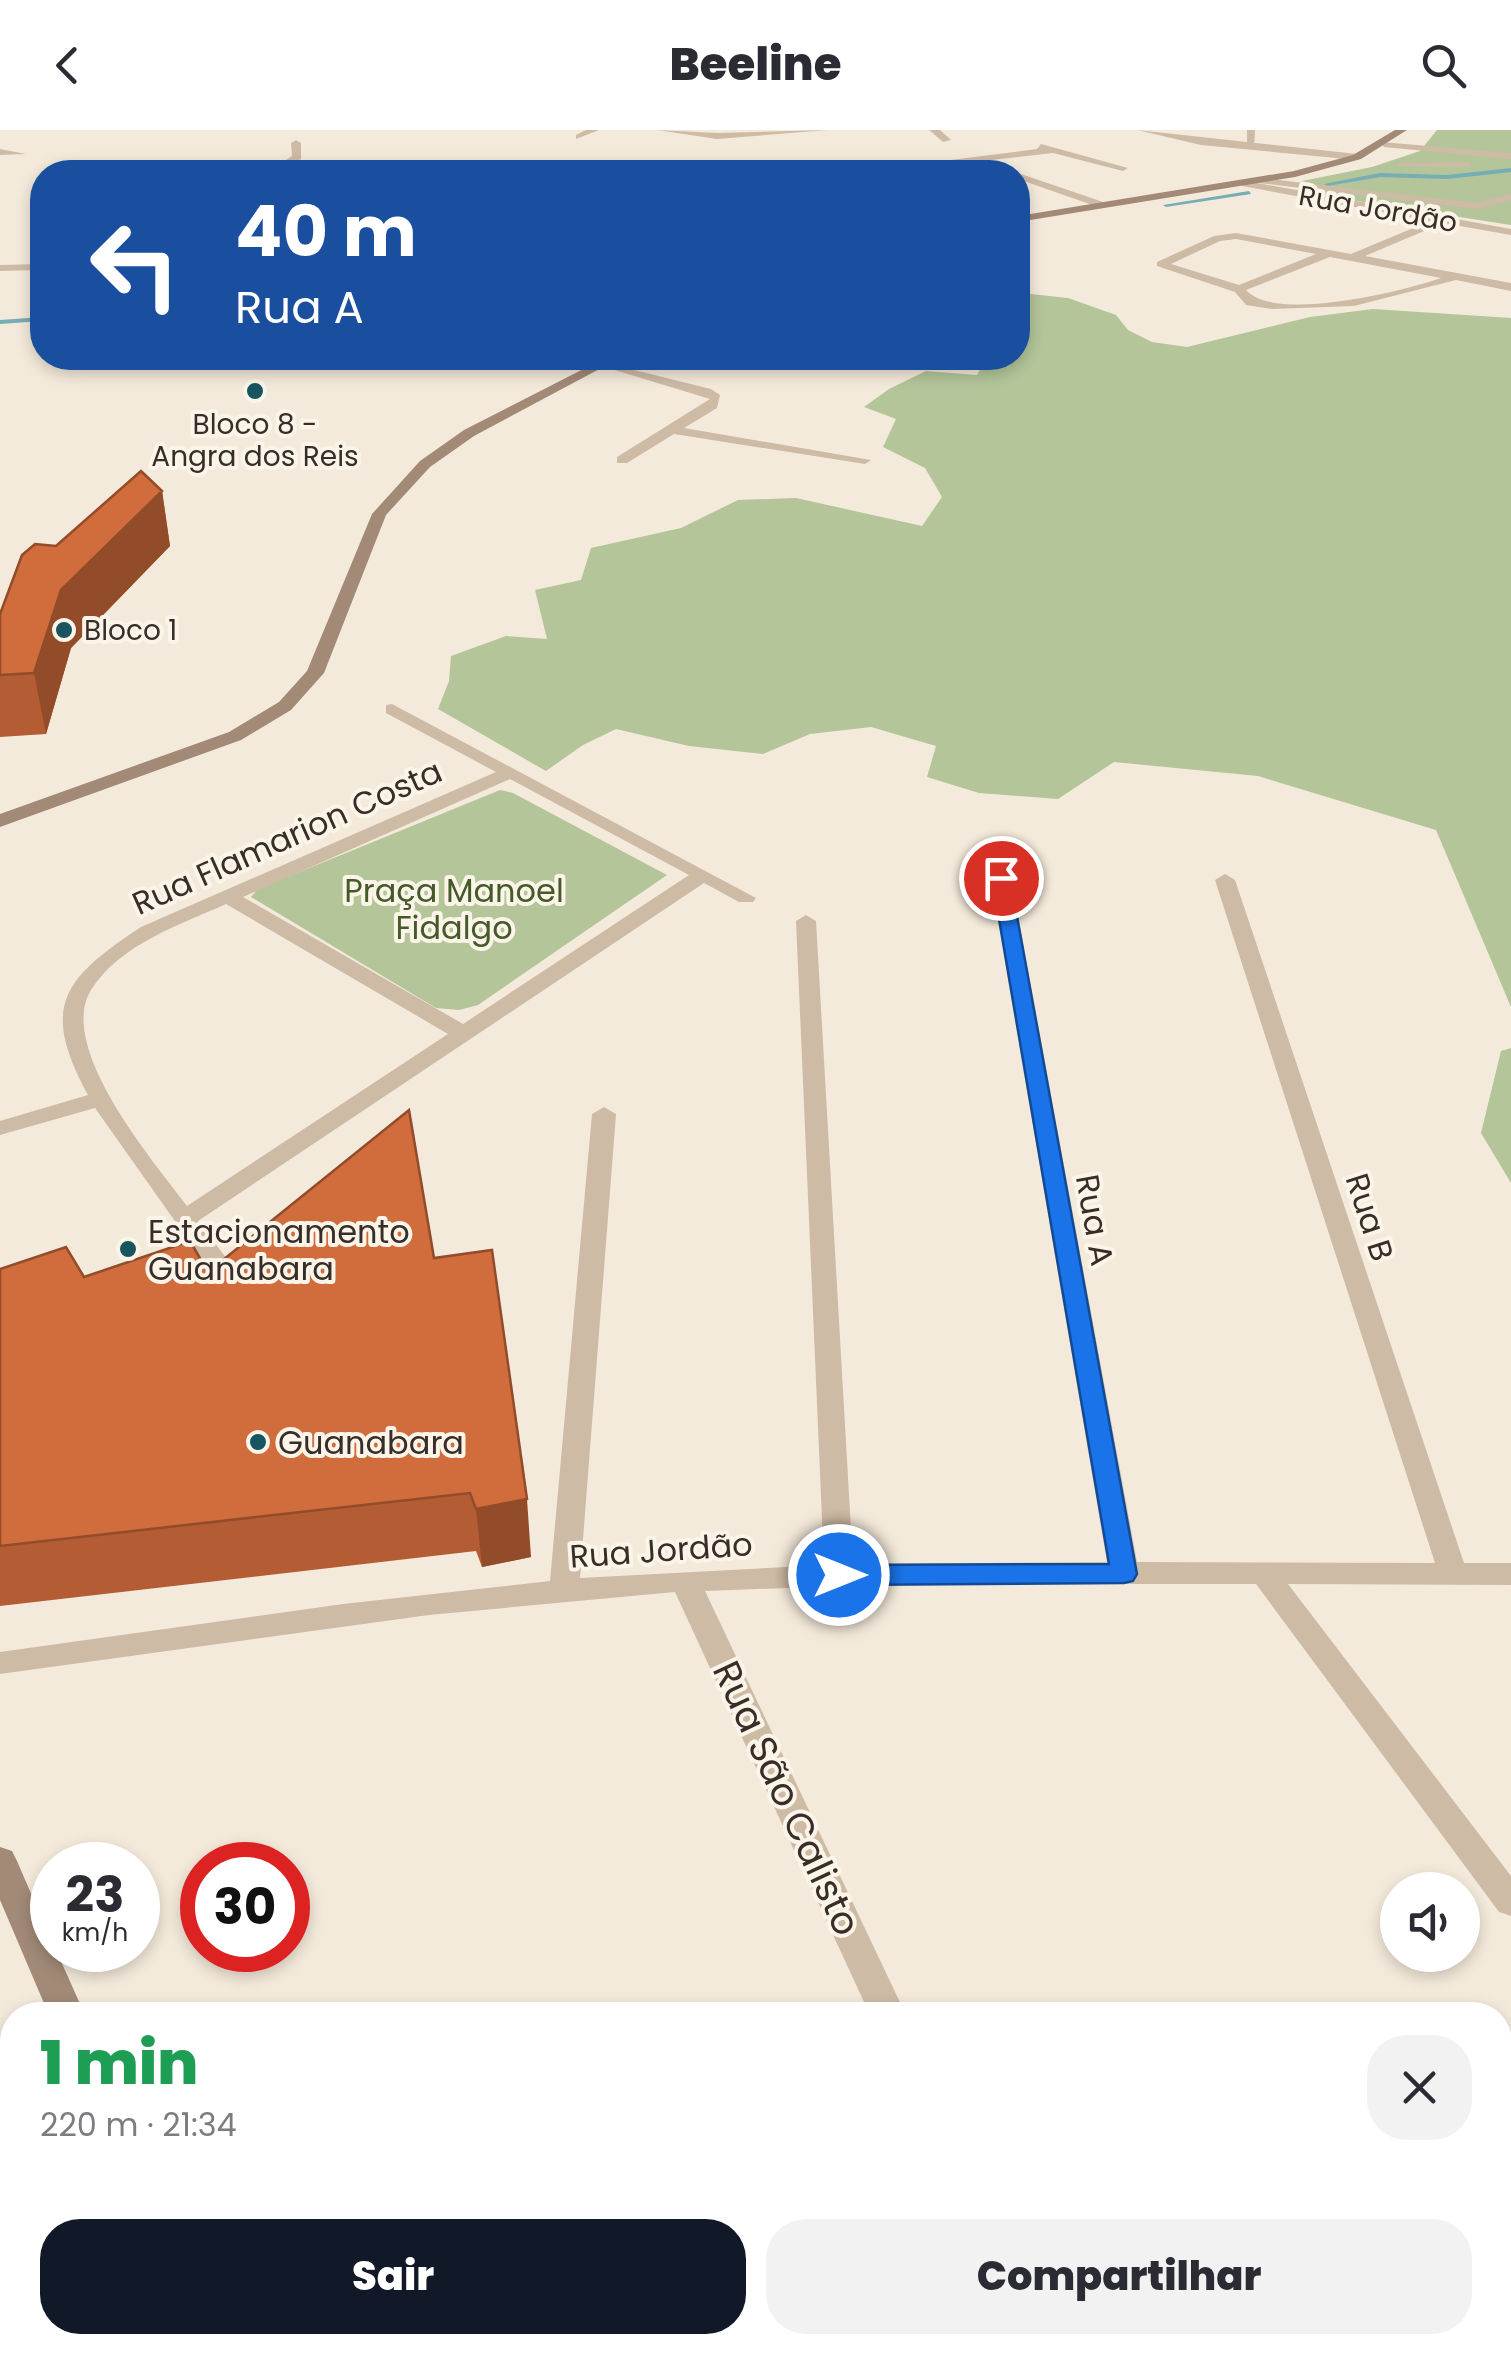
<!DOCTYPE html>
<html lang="pt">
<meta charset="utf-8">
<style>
:root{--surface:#fff;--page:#f2f2f3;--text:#2b2b33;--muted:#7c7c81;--accent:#111827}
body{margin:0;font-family:Poppins,sans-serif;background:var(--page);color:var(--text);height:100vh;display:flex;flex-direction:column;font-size:38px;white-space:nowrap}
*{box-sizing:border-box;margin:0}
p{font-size:32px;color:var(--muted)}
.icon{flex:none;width:55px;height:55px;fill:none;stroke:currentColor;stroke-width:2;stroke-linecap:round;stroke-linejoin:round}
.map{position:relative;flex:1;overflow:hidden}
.details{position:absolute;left:0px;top:1872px;width:1512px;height:352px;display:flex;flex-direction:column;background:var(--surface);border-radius:40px 40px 0 0;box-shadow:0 5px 15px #0003}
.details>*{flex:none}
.hud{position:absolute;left:30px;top:30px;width:1000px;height:210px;border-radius:40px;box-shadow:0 5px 15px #0003;background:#1a4fa0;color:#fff;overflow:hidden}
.buttons{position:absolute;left:1380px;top:1742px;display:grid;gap:20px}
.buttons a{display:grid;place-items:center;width:100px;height:100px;border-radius:50%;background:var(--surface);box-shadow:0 5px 15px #0003;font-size:50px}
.speed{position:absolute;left:30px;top:1712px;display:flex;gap:20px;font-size:50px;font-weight:700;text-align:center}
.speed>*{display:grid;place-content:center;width:130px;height:130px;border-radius:50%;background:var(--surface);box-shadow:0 5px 15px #0003;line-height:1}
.speed small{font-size:25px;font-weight:400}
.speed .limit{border:15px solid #d22;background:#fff;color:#111}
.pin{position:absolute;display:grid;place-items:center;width:85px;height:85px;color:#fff;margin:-42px;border:5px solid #fff;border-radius:50%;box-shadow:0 2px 10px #0007}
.me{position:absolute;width:110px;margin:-55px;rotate:90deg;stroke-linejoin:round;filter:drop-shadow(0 0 8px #0008)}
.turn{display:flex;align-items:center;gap:35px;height:210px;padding:0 40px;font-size:45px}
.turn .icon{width:130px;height:130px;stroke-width:2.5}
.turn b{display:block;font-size:70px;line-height:85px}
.round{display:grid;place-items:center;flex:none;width:105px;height:105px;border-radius:40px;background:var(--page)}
.head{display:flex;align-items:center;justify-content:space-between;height:170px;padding:0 40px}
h1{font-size:60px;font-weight:800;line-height:75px;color:#1e9e55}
.button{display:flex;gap:20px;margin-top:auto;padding:20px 40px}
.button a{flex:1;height:115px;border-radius:40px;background:var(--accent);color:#fff;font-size:40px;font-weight:800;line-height:115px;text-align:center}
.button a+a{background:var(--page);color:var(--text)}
header{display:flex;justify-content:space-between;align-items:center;height:130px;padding:0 40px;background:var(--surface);font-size:45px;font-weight:800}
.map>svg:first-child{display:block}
.green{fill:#b3c599}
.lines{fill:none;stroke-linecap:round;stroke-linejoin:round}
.stream{fill:#77adb4;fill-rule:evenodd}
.service{fill:#cebba6;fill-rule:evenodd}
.minor{fill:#cebba6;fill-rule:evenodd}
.tertiary{fill:#cebba6;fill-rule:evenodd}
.secondary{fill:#a28a77;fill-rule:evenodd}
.wall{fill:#b45d34}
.shaded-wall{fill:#924c2a}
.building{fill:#d16c3c;stroke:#924c2a;stroke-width:2.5}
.route{fill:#1a73e8;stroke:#114b97;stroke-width:2.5}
.poi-dot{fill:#19555f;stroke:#fbf4e8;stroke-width:4}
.labels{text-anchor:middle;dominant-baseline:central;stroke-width:8;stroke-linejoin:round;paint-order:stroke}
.far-street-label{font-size:28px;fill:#392e27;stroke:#fbf4e8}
.far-poi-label{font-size:28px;fill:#392e27;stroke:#fbf4e8}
.street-label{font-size:32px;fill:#392e27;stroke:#fbf4e8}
.park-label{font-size:32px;fill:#445a29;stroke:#fbf4e8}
.poi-label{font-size:32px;fill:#392e27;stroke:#fbf4e8;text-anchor:start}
.near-street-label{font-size:38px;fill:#392e27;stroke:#fbf4e8}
</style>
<header><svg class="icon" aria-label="back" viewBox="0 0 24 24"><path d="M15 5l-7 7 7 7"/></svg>Beeline<svg class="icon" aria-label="search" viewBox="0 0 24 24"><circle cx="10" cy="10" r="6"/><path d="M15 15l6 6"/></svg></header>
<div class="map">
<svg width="1511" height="2224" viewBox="0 0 1511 2224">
<rect width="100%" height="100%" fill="#f4eadb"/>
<path class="green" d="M 1437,0 L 1511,0 L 1511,95 L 1312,64 L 1302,51 L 1372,37 L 1420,21 Z
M 1031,164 L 1068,168 L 1116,185 L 1128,200 L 1152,212 L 1187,217 L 1310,187 L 1373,179 L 1511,188 L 1511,877 L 1436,700 L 1258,646 L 1114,632 L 1058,669 L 979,663 L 927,647 L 936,616 L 871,597 L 810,604 L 763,624 L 689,616 L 616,599 L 583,615 L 546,641 L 438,579 L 449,551 L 451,526 L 506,506 L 547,509 L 535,460 L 581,450 L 591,418 L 681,398 L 738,370 L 796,368 L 922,396 L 942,367 L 925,338 L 883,317 L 896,289 L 864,277 L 889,259 L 926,241 L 977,245 L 985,231 L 983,228 L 1018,228 L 1018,168 Z
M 500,660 L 513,663 L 667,745 L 478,875 L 459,880 L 436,878 L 251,767 L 258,759 Z
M 1511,918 L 1511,1053 L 1481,1003 L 1501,921 Z"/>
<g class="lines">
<path class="stream" d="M 1511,38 L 1511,42 L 1447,49 L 1380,47 L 1327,56 L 1324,54 L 1380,43 L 1447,45 Z
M 1249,61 L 1251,64 L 1166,77 L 1163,75 Z
M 42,187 L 42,191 L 0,194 L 0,190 Z"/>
<path class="service" d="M 1247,0 L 1255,0 L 1254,19 L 1247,17 Z
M 1381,12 L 1511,23 L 1511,29 L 1384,17 Z
M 0,19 L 26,24 L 0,25 Z
M 1468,32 L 1471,37 L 1395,36 L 1400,33 Z
M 1262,48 L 1476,73 L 1511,64 L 1511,70 L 1476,79 L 1259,53 Z
M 598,231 L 711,259 L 720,265 L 717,278 L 684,298 L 871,330 L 865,334 L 674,304 L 627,333 L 617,333 L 617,327 L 710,269 L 598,235 Z"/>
<path class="minor" d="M 586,0 L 599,0 L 576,9 L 576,5 Z
M 657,0 L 717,3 L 828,0 L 717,9 Z
M 929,0 L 940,0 L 951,10 L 943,12 Z
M 1137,0 L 1357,24 L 1362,27 L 1357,30 L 1201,15 Z
M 296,10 L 301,13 L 301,29 L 278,42 L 267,42 L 292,26 L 291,13 Z
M 1041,14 L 1128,38 L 1123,41 L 1053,23 L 884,42 L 856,42 L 1037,19 Z
M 1018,43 L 1109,74 L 1110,76 L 1101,78 L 1018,49 Z
M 1246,51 L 1511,99 L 1511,105 L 1443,93 L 1365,126 L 1511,153 L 1511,161 L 1456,150 L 1354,176 L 1272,179 L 1246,175 L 1235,162 L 1157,136 L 1157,132 L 1214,106 L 1236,103 L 1351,124 L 1430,91 L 1242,56 ZM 1236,109 L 1316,124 L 1239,155 L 1171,134 L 1220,111 ZM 1330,127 L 1441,148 C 1404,161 1275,193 1246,160 Z
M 392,574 L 756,768 L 753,772 L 739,772 L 704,753 L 198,1091 L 240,1146 L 227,1154 L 218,1152 L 95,978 L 0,1005 L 0,991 L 88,965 C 40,877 62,849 141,797 L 496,642 L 386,583 L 386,575 ZM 510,649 L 689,745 L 463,894 L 243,767 ZM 226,774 L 448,904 L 187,1076 C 153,1031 56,917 91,860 C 120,814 180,795 226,774 Z
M 1001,742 L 1011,748 L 1137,1432 L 1435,1433 L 1215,750 L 1225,744 L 1235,750 L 1464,1433 L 1511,1433 L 1511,1455 L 1288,1454 L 1511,1746 L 1511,1786 L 1499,1782 L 1256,1454 L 894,1454 L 705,1461 L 906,1885 L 870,1885 L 675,1462 L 429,1485 L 0,1544 L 0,1522 L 343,1474 L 550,1451 L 592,984 L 604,977 L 616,984 L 580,1448 L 824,1435 L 796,791 L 806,785 L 816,791 L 853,1434 L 1107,1432 L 991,748 Z
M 1024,2212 L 1064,2212 L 1069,2224 L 1029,2224 Z"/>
<path class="tertiary" d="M 42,134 L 42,140 L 0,141 L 0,135 Z"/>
<path class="secondary" d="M 1395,0 L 1407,0 L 1361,29 L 1295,47 L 1018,92 L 1018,86 L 1294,41 L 1353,25 Z
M 605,228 L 620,228 L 474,306 L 430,337 L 386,385 L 324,543 L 291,580 L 241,610 L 0,697 L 0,684 L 229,602 L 279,572 L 307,541 L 372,384 L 420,331 L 464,300 Z
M 0,1717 L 12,1721 L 17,1731 L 52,1812 L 52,1820 L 56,1820 L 85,1885 L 49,1885 L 0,1770 Z
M 135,2212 L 175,2212 L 176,2224 L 136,2224 Z"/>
</g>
<path class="wall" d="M 162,361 L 170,416 L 71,518 L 46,604 L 0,607 L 0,484 L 56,416 Z
M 434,1128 L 531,1427 L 482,1437 L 476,1421 L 0,1476 L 0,1139 L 84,1147 L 208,1142 Z"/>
<path class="shaded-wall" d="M 162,361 L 170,416 L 71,518 L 46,604 L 34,543 L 61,460 Z
M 527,1369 L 531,1427 L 482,1437 L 476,1379 Z
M 0,2114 L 2,2120 L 4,2224 L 0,2224 Z"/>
<path class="building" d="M 141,341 L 162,361 L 61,460 L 34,543 L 0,545 L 0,484 L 22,425 L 35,414 L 56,416 Z
M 409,980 L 434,1128 L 492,1120 L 527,1369 L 476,1379 L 470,1363 L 0,1416 L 0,1139 L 66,1117 L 84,1147 L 190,1111 L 208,1142 Z"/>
<path class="route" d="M 1001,743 L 1010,748 L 1137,1444 L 1133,1451 L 1124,1453 L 839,1455 L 829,1452 L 825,1445 L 829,1438 L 839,1435 L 1109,1434 L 992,748 Z"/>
<g class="poi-dot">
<circle cx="255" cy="261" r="10"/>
<circle cx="64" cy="500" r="10"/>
<circle cx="128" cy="1119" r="10"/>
<circle cx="258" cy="1312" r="10"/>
</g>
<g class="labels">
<g class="far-street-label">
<text transform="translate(1378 79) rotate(10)">Rua Jordão</text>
</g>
<g class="far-poi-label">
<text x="255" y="294">Bloco 8 -<tspan x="255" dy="32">Angra dos Reis</tspan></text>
<text x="84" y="500" text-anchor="start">Bloco 1</text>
</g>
<g class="street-label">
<text transform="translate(287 707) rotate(-24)">Rua Flamarion Costa</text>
<text transform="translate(1370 1087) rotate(72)">Rua B</text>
<text transform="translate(1095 1090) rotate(80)">Rua A</text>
<text transform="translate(661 1420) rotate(-4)">Rua Jordão</text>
</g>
<g class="park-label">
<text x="454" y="760">Praça Manoel<tspan x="454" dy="37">Fidalgo</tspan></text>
</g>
<g class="poi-label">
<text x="148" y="1101">Estacionamento<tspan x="148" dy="37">Guanabara</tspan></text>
<text x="278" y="1312">Guanabara</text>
</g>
<g class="near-street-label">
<text transform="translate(787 1668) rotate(65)">Rua São Calisto</text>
</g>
</g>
</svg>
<div class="buttons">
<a><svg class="icon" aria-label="sound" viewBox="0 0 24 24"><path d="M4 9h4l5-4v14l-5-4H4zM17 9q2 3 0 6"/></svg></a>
</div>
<div class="speed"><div>23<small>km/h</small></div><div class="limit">30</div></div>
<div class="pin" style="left:1001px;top:748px;background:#d93025"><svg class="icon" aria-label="arrive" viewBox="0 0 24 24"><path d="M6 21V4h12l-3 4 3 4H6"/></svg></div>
<svg class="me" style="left:839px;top:1445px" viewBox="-20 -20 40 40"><circle r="17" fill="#1a73e8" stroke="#fff" stroke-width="3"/><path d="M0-11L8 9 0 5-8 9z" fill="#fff"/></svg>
<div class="hud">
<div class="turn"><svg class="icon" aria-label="left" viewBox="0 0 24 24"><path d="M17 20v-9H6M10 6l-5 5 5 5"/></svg><div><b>40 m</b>Rua A</div></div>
</div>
<section class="details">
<div class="head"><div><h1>1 min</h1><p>220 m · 21:34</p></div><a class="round"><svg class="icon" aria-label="close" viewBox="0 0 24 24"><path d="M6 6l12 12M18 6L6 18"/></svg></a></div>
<div class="button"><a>Sair</a><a>Compartilhar</a></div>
</section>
</div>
